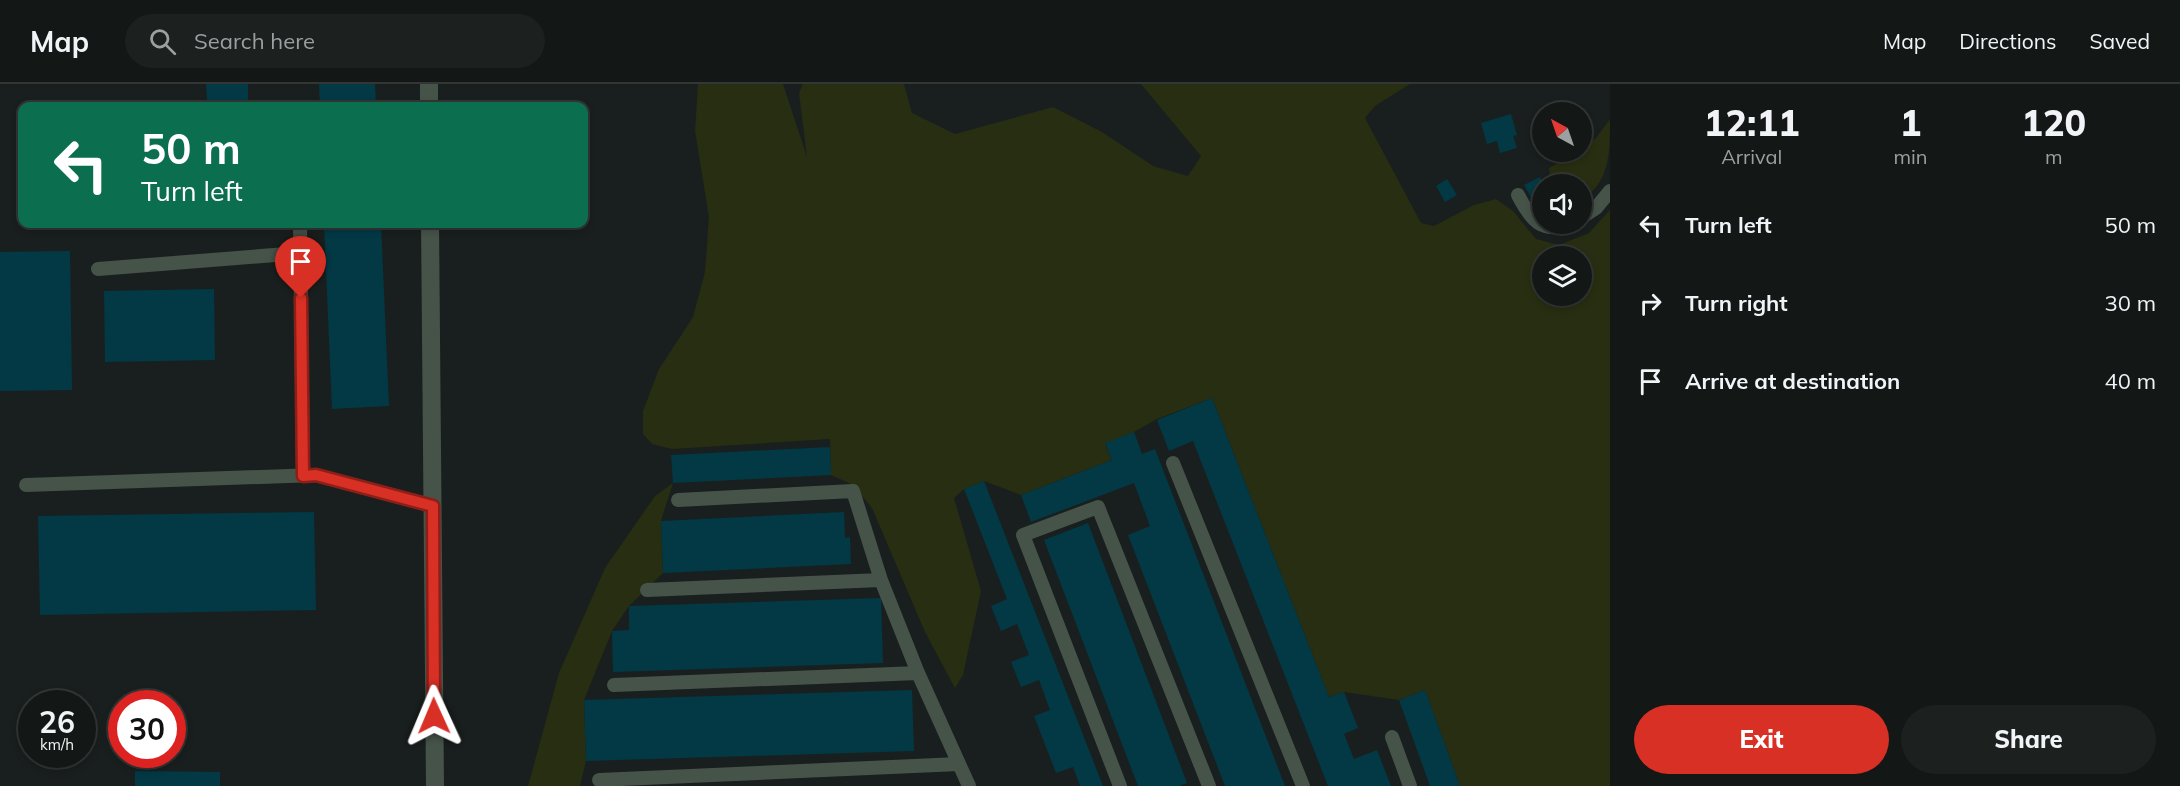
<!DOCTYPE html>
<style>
:root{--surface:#131716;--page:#1c201f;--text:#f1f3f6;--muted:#9d9fa1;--line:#323635;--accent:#d93025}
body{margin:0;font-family:Mulish,sans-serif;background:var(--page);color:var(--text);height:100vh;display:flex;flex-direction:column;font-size:22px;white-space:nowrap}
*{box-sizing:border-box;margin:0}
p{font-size:20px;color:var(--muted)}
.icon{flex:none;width:33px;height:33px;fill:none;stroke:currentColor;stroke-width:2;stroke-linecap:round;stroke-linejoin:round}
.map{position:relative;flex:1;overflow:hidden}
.side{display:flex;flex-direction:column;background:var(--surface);width:570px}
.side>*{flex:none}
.guide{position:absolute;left:18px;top:18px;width:570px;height:126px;border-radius:12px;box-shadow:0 3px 9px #0003,0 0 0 2px var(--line);background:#0b6e4f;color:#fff;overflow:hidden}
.needle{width:39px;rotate:320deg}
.controls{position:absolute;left:1532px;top:18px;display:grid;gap:12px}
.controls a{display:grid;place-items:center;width:60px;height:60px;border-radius:50%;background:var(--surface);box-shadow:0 3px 9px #0003,0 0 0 2px var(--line);font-size:30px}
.speed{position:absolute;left:18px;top:606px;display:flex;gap:12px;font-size:30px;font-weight:700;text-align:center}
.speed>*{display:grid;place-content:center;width:78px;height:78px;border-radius:50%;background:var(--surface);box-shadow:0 3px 9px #0003,0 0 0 2px var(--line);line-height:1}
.speed small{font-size:15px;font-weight:400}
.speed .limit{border:9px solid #d22;background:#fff;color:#111}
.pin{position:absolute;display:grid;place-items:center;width:51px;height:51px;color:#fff;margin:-62px -26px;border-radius:50% 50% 50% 0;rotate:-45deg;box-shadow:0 0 6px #0007}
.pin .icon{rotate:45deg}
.me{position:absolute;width:66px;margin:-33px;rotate:359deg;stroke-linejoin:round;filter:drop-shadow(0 0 4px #0008)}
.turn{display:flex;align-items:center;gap:21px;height:126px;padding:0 24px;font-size:27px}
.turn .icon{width:78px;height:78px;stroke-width:2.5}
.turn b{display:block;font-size:42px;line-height:51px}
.eta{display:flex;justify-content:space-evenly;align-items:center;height:102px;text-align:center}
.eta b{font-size:36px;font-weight:800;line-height:42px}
.action{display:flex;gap:12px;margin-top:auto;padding:12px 24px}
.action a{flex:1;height:69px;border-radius:36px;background:var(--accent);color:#fff;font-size:24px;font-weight:800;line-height:69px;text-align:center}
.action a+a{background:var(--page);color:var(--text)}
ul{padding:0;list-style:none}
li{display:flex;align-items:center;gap:18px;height:78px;padding:0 24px}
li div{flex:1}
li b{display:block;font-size:22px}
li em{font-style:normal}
header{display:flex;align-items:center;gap:36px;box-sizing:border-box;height:84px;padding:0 30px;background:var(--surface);border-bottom:2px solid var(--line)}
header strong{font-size:28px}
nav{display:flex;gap:33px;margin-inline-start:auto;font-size:21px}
.search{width:420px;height:54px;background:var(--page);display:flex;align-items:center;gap:15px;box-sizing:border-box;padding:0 21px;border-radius:33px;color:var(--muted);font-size:22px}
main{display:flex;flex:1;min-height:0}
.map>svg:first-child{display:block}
.green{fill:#272e11;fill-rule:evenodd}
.building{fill:#023945}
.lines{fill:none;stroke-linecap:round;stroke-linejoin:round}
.lane{stroke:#455349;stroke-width:14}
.street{stroke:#455349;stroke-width:18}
.route-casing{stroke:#8d1f18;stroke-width:15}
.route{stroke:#d93025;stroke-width:10}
</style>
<header>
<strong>Map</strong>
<div class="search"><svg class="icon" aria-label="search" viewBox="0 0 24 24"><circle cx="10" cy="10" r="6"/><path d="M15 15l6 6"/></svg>Search here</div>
<nav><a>Map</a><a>Directions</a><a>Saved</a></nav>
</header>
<main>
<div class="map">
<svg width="1610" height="702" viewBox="0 0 1610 702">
<rect width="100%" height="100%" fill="#191f1e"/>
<path class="green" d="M 698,0 L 783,0 L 807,73 L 799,9 L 803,0 L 904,0 L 912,29 L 955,50 L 1053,23 L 1102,48 L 1153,82 L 1188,92 L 1201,72 L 1141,0 L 1410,0 L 1375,22 L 1365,34 L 1421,139 L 1434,142 L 1474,121 L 1496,115 L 1513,127 L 1536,155 L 1559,161 L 1589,149 L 1610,126 L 1610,702 L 1460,702 L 1425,606 L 1399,616 L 1344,608 L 1329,613 L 1212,314 L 1157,335 L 1134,348 L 1105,360 L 1112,376 L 1021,411 L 984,397 L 964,405 L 954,414 L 981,507 L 963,591 L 955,604 L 925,548 L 872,424 L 853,401 L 831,391 L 830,355 L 672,365 L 652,360 L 643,350 L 643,327 L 659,285 L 693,233 L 705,188 L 709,133 L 695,47 ZM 1542,172 L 1581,172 L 1581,212 L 1542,212 Z
M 1610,35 C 1610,69 1610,99 1581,116 L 1581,100 L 1555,100 L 1550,96 L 1549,84 L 1575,68 L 1581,68 L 1581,64 L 1596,54 Z
M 673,399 L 661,437 L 663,489 L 629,522 L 612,547 L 584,616 L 586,677 L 580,702 L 528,702 L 559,589 L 605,484 L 655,412 Z"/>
<path class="building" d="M 206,0 L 248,0 L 248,16 L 207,17 Z
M 319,0 L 375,0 L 376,22 L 320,22 Z
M 1511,30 L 1517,51 L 1513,52 L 1517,64 L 1500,69 L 1497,57 L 1487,60 L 1481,39 Z
M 1540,93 L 1544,100 L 1542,100 L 1542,121 L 1537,124 L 1524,101 Z
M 1447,95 L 1457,111 L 1445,118 L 1436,102 Z
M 324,140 L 381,140 L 389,322 L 332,325 Z
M 70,167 L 72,306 L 0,307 L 0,168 Z
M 214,205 L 215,276 L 105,278 L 104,207 Z
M 1212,314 L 1329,613 L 1344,608 L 1358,644 L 1344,650 L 1354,675 L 1377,666 L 1391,702 L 1328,702 L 1193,357 L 1169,367 L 1157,336 Z
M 1134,348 L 1142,370 L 1155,365 L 1285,702 L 1225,702 L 1128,451 L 1150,442 L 1134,399 L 1031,438 L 1021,411 L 1112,376 L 1105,359 Z
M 830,363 L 831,391 L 673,399 L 671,371 Z
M 984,397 L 1103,702 L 1080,702 L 1073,683 L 1056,689 L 1034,632 L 1050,626 L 1039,596 L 1021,603 L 1011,578 L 1029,571 L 1017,540 L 1001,547 L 991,522 L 1007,515 L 964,405 Z
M 314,428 L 316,526 L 40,531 L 38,432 Z
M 844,428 L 845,454 L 850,453 L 851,480 L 663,489 L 661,437 Z
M 1088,439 L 1187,699 L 1179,702 L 1138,702 L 1044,456 Z
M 881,514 L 883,579 L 613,588 L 612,547 L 629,546 L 629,522 Z
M 912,606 L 914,667 L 586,677 L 584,616 Z
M 1425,606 L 1460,702 L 1430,702 L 1399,616 Z
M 135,687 L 220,688 L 220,702 L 135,702 Z"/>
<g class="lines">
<path class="lane" d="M 1518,111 C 1531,136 1541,150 1571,140
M 1581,134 L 1596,124 L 1610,107
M 300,140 L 303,391
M 98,185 L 300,169
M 1173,379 L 1303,702
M 26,401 L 316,391 L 433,422
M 678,416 L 853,407 L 881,496 L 918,589 L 969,702
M 647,506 L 881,496
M 614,601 L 918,589
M 1392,653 L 1410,702
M 599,696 L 959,680
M 1120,702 L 1023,451 L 1098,423 L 1209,702"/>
<path class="street" d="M 429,0 L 429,22
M 430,140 L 435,702"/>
</g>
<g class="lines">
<defs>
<path id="route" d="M 301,214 L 303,392 L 316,391 L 433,422 L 434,632"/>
</defs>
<use href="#route" class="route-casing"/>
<use href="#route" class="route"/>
</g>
</svg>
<div class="controls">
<a><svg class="needle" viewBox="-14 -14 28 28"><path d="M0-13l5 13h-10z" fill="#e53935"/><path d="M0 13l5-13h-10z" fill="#9d9fa1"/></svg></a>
<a><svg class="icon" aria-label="sound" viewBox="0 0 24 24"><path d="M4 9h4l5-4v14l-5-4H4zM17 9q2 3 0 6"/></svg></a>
<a><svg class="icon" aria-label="layers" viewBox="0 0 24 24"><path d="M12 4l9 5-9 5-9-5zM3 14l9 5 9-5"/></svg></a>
</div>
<div class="speed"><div>26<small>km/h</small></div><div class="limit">30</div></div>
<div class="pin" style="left:301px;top:214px;background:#d93025"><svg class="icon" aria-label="arrive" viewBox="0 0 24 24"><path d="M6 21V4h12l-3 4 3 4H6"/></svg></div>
<svg class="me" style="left:434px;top:632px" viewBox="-20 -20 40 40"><path d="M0-17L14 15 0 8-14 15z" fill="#d93025" stroke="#fff" stroke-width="4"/></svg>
<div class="guide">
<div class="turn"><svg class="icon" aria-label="left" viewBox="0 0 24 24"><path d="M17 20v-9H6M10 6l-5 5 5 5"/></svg><div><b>50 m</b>Turn left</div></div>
</div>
</div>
<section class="side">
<div class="eta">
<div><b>12:11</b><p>Arrival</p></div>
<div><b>1</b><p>min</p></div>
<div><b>120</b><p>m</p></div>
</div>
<ul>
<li><svg class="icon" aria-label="left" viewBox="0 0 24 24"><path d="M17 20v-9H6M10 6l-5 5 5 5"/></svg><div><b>Turn left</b></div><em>50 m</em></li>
<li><svg class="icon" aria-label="right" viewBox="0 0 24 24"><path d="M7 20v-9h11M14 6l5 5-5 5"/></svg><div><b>Turn right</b></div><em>30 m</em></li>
<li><svg class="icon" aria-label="arrive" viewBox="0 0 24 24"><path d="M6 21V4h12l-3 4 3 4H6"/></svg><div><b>Arrive at destination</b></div><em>40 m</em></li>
</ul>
<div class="action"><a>Exit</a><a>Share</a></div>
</section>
</main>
